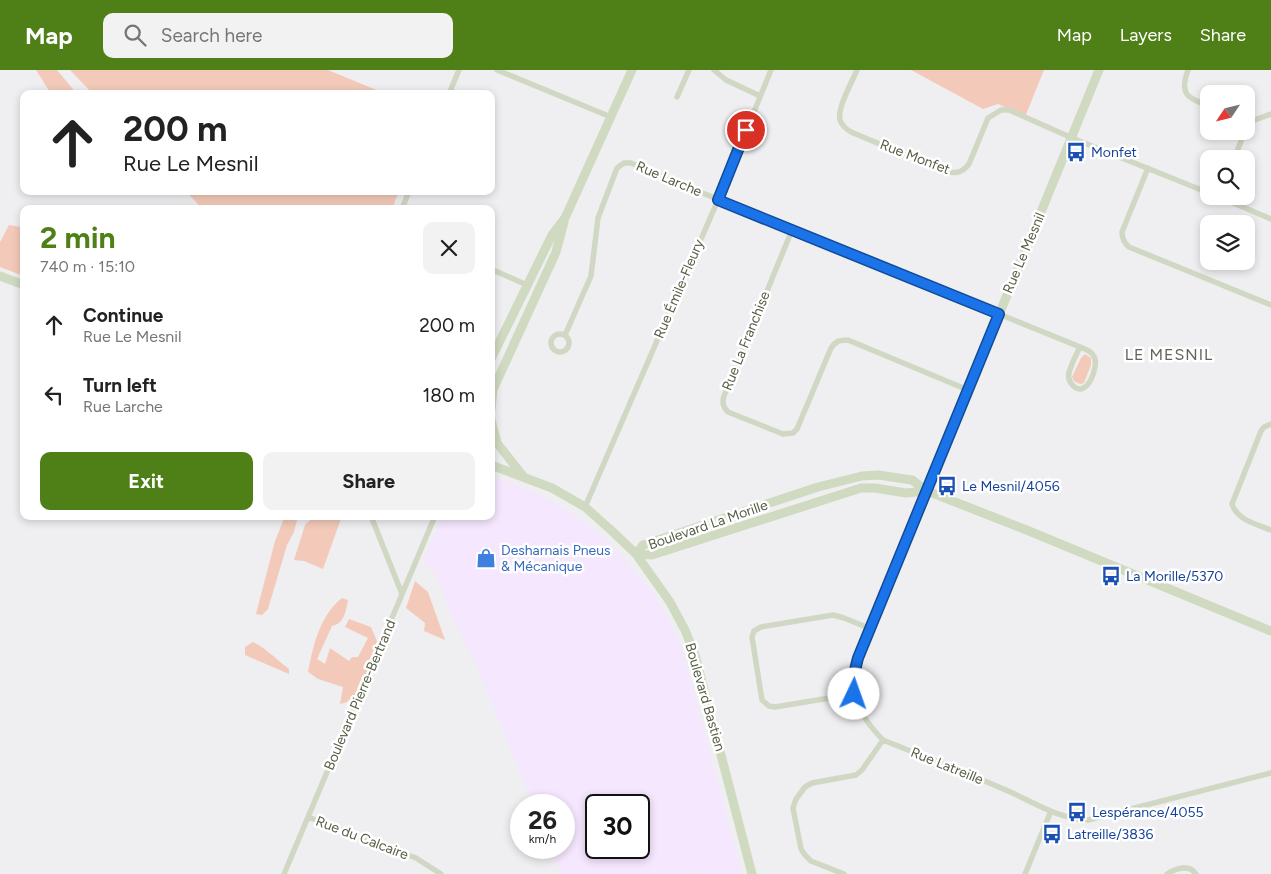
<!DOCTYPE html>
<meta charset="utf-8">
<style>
:root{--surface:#fff;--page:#f2f2f2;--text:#222;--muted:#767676;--accent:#4f8017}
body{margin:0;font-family:Figtree,sans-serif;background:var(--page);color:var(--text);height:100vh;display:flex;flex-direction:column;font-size:19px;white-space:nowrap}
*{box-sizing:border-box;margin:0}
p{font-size:16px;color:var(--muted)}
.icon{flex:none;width:28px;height:28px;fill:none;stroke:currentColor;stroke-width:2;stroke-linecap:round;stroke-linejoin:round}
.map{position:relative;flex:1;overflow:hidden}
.side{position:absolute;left:20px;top:135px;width:475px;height:315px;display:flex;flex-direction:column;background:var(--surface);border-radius:10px;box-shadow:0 2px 8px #0003}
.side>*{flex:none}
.hud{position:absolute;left:20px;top:20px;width:475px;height:105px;border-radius:10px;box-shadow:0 2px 8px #0003;background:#fff;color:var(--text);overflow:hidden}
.needle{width:32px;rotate:235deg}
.fabs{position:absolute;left:1200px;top:15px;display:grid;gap:10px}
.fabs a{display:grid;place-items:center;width:55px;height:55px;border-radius:10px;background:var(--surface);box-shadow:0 2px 8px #0003;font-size:25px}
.speed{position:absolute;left:510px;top:724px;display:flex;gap:10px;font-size:25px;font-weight:700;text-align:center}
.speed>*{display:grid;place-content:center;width:65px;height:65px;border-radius:50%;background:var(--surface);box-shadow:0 2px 8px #0003;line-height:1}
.speed small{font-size:12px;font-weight:400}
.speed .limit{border:2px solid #111;border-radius:8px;background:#fff;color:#111}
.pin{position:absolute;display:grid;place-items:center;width:42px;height:42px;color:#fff;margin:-21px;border:2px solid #fff;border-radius:50%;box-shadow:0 1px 5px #0007}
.me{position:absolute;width:55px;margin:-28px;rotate:3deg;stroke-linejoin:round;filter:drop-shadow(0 0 4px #0008)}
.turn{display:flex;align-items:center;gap:18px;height:105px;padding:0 20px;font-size:22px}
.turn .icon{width:65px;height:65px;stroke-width:2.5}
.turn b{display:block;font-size:35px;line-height:42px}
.round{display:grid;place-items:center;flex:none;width:52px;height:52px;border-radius:10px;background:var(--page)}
.head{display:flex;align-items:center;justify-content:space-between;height:85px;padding:0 20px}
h1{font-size:30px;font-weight:700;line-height:38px;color:var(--accent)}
.button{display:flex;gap:10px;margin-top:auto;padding:10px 20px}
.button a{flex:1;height:58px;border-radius:10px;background:var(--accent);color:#fff;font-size:20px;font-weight:700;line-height:58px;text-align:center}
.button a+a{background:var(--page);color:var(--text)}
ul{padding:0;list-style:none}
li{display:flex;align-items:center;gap:15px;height:70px;padding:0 20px}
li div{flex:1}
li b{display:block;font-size:19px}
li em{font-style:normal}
header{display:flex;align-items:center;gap:30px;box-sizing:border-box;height:70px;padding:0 25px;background:var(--accent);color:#fff}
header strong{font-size:24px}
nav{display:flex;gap:28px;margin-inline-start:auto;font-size:18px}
.search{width:350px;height:45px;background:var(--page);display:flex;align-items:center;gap:12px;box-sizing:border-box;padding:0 18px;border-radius:10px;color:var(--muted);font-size:19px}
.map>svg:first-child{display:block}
.commercial{fill:#f5e7fe;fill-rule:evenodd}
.green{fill:#f3cab9}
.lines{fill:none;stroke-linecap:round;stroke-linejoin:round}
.street{stroke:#d0d8c4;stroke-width:5.5}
.secondary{stroke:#cfdac0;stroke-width:9}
.route-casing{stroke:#114b97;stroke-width:12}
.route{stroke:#1a73e8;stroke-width:9}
.labels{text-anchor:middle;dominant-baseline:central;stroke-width:5;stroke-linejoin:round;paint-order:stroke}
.transit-label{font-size:14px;fill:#164399;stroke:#fff;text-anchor:start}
.street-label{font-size:14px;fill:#555e45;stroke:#fff}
.shop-label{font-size:14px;fill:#366cbe;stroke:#fff;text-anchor:start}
.quarter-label{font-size:16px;letter-spacing:1px;fill:#60655b;stroke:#fff}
</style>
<header>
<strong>Map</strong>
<div class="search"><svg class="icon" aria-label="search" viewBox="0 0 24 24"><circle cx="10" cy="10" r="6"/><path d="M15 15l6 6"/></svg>Search here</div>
<nav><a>Map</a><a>Layers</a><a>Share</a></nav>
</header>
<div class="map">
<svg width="1271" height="804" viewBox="0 0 1271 804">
<rect width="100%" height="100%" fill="#efeff2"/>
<path class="commercial" d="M 491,406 L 539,424 L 568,441 L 592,458 L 616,479 L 652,522 L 664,541 L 682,578 L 742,804 L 701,804 L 700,802 L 699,804 L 561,804 L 550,778 L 564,778 L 564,735 L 533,735 L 476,595 L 454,551 L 434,501 L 423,490 L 442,446 L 491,446 ZM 596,735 L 639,735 L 639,778 L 596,778 Z"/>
<path class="green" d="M 36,0 L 57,0 L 77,24 L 51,24 Z
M 70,0 L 328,0 L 386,24 L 93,24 Z
M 911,0 L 1044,0 L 1025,47 L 998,34 L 983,39 Z
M 186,121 L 399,121 L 392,139 L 202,139 Z
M 24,152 L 24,203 L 21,205 L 0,197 L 0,172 L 9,155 L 21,157 Z
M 1085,284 L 1091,288 L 1091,295 L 1084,313 L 1080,314 L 1074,311 L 1072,307 L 1081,288 Z
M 285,446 L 298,446 L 294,462 L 287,475 L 268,539 L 262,545 L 256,544 L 275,471 Z
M 314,446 L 342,446 L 323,499 L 304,491 L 294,490 L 305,455 Z
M 415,511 L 428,522 L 445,570 L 424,561 L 425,553 L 406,538 Z
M 342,528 L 348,530 C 346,541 344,554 332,556 L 317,589 L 325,594 L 330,578 L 349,591 L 352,587 L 358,587 L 368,568 L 345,557 L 349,549 L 371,557 L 377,571 L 369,598 L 356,623 L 347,632 L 340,634 L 343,617 L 318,609 L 308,602 C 313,576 320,545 342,528 Z
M 253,572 C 267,579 277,590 289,599 L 289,604 L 245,585 L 245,577 Z"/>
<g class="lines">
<path class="street" d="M 497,0 L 611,47
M 714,0 L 726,10 L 760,26
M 857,0 C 852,12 837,38 840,50 C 842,56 846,59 851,62 L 944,101 C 956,104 962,103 969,94 L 988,48 L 1001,40 L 1009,40 L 1072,68 L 1209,123
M 1188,0 C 1179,24 1187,28 1209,36
M 449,24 L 459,0
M 677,27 L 689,0
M 1246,59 L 1249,52 L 1271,44
M 1234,89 L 1245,61
M 1148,98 L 1122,162 C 1122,169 1124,173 1129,177 L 1271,235
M 1217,126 L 1271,149
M 402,139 L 409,121
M 792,160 L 724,326 C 722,333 723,337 728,342 L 783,364 L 793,363 L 797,359 L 831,278 C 836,271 839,270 848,270 L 968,320
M 491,199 L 527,215
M551 273a9 9 0 1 1 18 0a9 9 0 1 1-18 0Z
M 565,265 L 591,206 L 598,148 L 617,98 L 624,93 L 631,93 C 780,156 930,216 1080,277 C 1084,279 1090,280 1093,285 C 1099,292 1092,312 1085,317 C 1076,324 1067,311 1069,303 C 1071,294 1076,285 1080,277
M 1271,354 L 1264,357 L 1261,361 L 1232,434 C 1237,450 1256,454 1271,460
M 927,421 L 858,589 C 850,626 857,643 883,670 C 925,687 967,703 1008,721 C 1035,733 1059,749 1088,750 L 1271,703
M 585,437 L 718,130 L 771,0
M 371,446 L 402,524
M 854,624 L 775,637 L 769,636 L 762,630 L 752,567 L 754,561 L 761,557 L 833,545 L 844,548 L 871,559
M 308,747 L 416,788 L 441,804
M 284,804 L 435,446
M 844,804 L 811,791 L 805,785 L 801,779 L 793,738 L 796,729 L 805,717 L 812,713 L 856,705 L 862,700 L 883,670
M 1025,804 L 1051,741
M 1167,804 C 1177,798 1189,794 1196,804"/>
<path class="secondary" d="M 0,206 L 24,215
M 491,289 L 552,165 L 565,148 L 632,0
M 491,324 L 556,182 L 564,152
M 491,339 L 493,320
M 491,350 L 497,373 L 523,406
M 491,395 L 552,418 L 585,437 L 612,461 L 636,484 L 670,532 L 685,560 L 695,585 L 752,804
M 927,421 L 1099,0
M 636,484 L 643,475 L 818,417 L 862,406 L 878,405 L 912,410 L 927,421 L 1029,461 L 1271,561
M 636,484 L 652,485 L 861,418 L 875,418 L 906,423 L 927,421"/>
</g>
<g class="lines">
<defs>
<path id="route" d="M 746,60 L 718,130 L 999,244 L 858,588 L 854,604 L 854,624"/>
</defs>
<use href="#route" class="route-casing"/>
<use href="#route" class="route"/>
</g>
<defs>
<symbol id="bus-bare" viewBox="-9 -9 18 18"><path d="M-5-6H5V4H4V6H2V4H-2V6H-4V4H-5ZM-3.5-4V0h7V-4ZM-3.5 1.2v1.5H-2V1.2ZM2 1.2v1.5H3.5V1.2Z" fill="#1a4fb4" stroke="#fff" stroke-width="2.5" paint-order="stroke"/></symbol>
<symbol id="shop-bare" viewBox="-9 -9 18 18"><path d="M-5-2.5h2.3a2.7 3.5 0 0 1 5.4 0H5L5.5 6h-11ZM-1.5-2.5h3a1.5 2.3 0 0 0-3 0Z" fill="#3f7fe0" stroke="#fff" stroke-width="2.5" paint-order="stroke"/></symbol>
</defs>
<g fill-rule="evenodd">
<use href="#bus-bare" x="1062" y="68" width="28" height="28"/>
<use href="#bus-bare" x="933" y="402" width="28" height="28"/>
<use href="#shop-bare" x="472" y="474" width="28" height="28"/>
<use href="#bus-bare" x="1097" y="492" width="28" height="28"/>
<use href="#bus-bare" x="1063" y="728" width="28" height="28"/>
<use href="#bus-bare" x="1038" y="750" width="28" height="28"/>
</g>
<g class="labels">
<g class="transit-label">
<text x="1091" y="82">Monfet</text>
<text x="962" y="416">Le Mesnil/4056</text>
<text x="1126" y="506">La Morille/5370</text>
<text x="1092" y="742">Lespérance/4055</text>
<text x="1067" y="764">Latreille/3836</text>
</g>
<g class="street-label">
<text transform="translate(915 87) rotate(21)">Rue Monfet</text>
<text transform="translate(669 109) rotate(23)">Rue Larche</text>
<text transform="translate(1024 183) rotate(-67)">Rue Le Mesnil</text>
<text transform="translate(679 219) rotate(-67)">Rue Émile-Fleury</text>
<text transform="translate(746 271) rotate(-68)">Rue La Franchise</text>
<text transform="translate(708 455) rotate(-19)">Boulevard La Morille</text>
<text transform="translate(360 625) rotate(-67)">Boulevard Pierre-Bertrand</text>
<text transform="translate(705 627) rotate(74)">Boulevard Bastien</text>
<text transform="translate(947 696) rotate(22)">Rue Latreille</text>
<text transform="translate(362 768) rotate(21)">Rue du Calcaire</text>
</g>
<g class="shop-label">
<text x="501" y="480">Desharnais Pneus<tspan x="501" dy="16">&amp; Mécanique</tspan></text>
</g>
<g class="quarter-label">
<text x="1169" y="284">LE MESNIL</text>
</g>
</g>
</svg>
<div class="fabs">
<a><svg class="needle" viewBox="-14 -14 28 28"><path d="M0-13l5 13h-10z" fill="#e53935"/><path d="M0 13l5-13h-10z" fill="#767676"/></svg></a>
<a><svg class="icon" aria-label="search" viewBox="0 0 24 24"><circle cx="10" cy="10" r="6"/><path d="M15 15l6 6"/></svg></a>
<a><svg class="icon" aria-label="layers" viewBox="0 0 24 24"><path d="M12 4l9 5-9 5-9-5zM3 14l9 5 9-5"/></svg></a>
</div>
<div class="speed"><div>26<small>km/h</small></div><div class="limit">30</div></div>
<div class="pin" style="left:746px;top:60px;background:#d93025"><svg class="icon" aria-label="arrive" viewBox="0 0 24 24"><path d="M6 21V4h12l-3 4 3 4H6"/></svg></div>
<svg class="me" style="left:854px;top:624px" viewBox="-20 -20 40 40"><circle r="19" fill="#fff"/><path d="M0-13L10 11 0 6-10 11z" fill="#1a73e8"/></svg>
<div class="hud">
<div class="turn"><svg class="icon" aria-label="ahead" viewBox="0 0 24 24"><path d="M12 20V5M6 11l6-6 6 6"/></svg><div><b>200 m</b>Rue Le Mesnil</div></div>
</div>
<section class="side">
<div class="head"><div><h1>2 min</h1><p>740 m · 15:10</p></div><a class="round"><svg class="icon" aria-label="close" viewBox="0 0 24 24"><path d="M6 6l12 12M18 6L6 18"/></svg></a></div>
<ul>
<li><svg class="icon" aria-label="ahead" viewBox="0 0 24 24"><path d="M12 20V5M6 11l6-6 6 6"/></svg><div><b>Continue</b><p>Rue Le Mesnil</p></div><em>200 m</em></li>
<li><svg class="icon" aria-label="left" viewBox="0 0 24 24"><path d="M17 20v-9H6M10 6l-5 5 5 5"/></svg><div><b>Turn left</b><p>Rue Larche</p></div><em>180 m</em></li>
</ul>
<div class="button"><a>Exit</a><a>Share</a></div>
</section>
</div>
